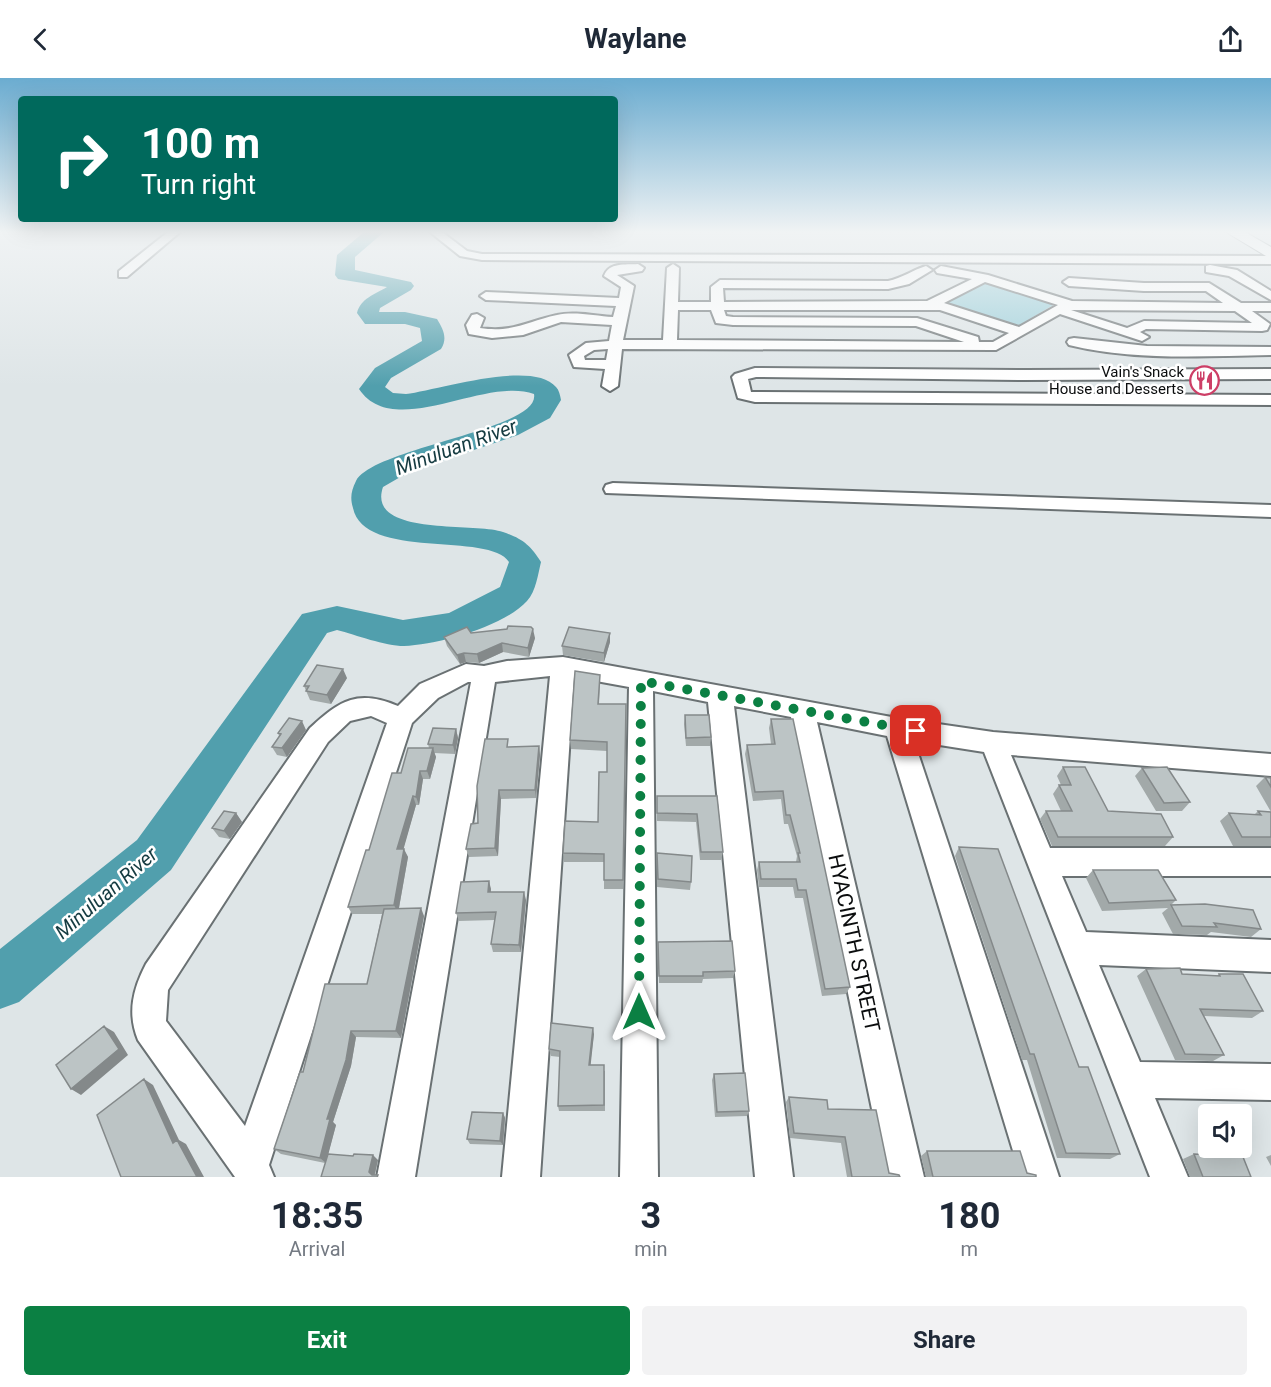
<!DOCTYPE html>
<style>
:root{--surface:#fff;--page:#f2f2f3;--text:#1f2937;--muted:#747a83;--accent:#0b8043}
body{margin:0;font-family:Roboto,sans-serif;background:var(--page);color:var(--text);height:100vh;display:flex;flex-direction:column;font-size:22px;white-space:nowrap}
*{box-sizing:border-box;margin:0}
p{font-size:20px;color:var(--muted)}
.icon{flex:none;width:33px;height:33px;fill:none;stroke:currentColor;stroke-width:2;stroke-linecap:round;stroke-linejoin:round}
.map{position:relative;height:1099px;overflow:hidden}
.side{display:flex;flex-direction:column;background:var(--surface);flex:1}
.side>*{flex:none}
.top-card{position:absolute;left:18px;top:18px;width:600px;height:126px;border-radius:6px;box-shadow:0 6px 24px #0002;background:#00695c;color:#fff;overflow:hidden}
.fabs{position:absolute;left:1198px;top:1026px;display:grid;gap:12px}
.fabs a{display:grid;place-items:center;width:54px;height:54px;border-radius:6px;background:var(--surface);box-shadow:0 6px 24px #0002;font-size:30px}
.pin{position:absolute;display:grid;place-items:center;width:51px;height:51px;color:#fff;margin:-26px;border-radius:12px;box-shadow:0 3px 9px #0006}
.me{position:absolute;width:66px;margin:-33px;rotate:0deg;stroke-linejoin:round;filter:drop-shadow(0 0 4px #0008)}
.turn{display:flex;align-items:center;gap:21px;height:126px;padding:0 24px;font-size:27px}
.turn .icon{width:78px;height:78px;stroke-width:2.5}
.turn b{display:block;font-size:42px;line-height:51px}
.eta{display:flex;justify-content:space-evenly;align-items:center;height:102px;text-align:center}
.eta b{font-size:36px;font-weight:700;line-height:42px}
.action{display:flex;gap:12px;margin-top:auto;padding:12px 24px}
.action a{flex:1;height:69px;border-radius:6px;background:var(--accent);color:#fff;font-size:24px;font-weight:700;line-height:69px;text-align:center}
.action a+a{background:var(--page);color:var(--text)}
header{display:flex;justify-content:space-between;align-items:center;height:78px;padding:0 24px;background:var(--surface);font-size:27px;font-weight:700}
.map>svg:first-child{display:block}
.green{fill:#99ced9}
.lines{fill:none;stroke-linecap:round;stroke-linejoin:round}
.river{fill:#519fad;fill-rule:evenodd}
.minor-casing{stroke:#6a7173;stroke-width:4}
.secondary-casing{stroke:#6a7173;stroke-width:2}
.minor{fill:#fff;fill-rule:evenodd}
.secondary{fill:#fff;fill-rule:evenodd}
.wall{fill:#a2a9a9}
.shaded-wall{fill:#84898a}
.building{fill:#bcc4c5;stroke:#84898a;stroke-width:1.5}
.route{stroke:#0b8043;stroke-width:10;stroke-dasharray:0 18}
.labels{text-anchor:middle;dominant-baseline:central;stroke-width:5;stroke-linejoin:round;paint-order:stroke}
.far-poi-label{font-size:15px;fill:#0b0d0e;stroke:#fff;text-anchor:end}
.water-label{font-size:20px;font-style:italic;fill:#153b41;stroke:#fff}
.near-street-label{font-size:21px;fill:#0b0d0e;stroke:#fff}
</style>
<header><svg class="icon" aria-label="back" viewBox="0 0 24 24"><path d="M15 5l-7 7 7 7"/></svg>Waylane<svg class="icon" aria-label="share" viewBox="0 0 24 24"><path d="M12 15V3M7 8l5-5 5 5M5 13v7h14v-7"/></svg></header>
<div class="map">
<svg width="1271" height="1099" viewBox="0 0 1271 1099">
<rect width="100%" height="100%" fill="#dee5e7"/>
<path class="green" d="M 982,202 L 1055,226 L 1016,249 L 938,224 Z"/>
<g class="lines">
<path class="river" d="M 364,154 L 384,154 L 355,179 L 355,192 L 411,204 L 414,208 L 411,212 L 380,230 L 379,234 L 405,234 L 437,241 C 443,251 448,260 441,271 L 391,300 L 385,309 L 393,315 L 406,316 C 438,312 533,281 556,309 C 559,312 560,317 561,322 L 550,340 L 518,357 L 409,394 L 383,409 C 366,459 475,444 503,454 C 523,461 530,467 541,484 C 538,496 536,513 527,523 C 505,548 437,567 404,568 C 385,568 356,557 337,552 L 327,555 L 171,792 L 19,924 L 0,931 L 0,871 L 137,762 L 302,536 L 337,528 L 403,542 L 449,535 L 500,509 L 509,484 C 490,453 364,483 353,430 C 350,420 351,413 356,403 C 374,369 541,352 534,316 C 484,298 394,363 359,311 L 375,290 L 422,263 L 420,250 L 405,246 L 365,246 L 357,235 C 361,220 374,217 387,209 L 338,201 L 335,197 L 337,177 Z"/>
<defs>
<path id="minor" d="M 168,154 L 180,154 L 127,199 L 119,199 L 119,193 Z
M 430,154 L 442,154 L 467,173 L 482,176 L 1271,178 L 1271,186 L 482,182 L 460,178 Z
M 638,186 L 644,190 L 642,193 L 617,197 L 634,208 L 623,262 L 663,262 L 667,190 L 673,186 L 679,190 L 678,224 L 711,224 L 711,209 L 720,202 L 888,203 C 902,200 913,192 926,188 L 932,192 L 909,206 L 888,211 L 723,210 L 724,224 L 927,223 L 972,201 L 937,195 L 935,192 L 941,188 L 988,197 L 1072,223 L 1223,225 L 1206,213 L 1144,213 L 1069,208 L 1063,204 L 1069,200 L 1144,205 L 1209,205 L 1241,225 L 1271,225 L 1271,233 L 1252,233 L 1270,246 L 1267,252 L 1262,253 L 1146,251 L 1140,254 L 1149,259 L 1142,263 L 1060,236 L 996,272 L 622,271 L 618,308 L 610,313 L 602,308 L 605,291 L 574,289 L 569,277 L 586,265 L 609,263 L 612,247 L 561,244 L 523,257 L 492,260 L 469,256 L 466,247 L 472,237 L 477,236 L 484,240 L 480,250 C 513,255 528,243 557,237 C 574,233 596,238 613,239 L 616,228 L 486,222 L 480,218 L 486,214 L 619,220 L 621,209 L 604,198 C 609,184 625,187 638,186 ZM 985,204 L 1058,227 L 1019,249 L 944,225 ZM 678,232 L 711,232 L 716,245 L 733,247 L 916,248 L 964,264 L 677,262 ZM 724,232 L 940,232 L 1009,255 L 993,264 L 979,264 L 978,259 L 917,240 L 733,239 L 726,238 ZM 1071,232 L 1235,233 L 1252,245 L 1144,243 L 1127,250 ZM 608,271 L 606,282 L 585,282 L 584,278 L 594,272 Z
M 1210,187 L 1237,192 L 1271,213 L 1271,222 L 1229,198 L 1206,194 L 1206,188 Z
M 1074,260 L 1147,268 L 1271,269 L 1271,277 C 1204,278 1134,283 1069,267 L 1067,264 L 1069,261 Z
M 755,290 L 1025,292 L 1271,291 L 1271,301 L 1025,302 L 756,299 L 748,301 L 751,314 L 755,314 L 1271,317 L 1271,327 L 755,324 L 738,320 L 732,299 L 735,296 Z
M 613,405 L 1271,427 L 1271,439 L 606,415 L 604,411 L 606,407 Z
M 563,579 L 897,640 L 993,654 L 1271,676 L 1271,698 L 1011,677 L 1050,770 L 1271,770 L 1271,798 L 1062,798 L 1086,854 L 1271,862 L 1271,894 L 1099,887 L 1140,984 L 1271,986 L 1271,1022 L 1155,1020 L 1188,1099 L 1150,1099 L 984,674 L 914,663 L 1059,1099 L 1021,1099 L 887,658 L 817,644 L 924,1099 L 886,1099 L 791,639 L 734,628 L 793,1099 L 755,1099 L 708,624 L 653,613 L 658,1099 L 620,1099 L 629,609 L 574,599 L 540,1099 L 502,1099 L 550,598 L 495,604 L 415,1099 L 377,1099 L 471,604 L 468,604 L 438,620 L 412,645 L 269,1087 L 274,1099 L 235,1099 L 138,962 C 127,935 133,911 146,886 L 310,650 C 340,622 358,611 398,628 L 420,606 L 466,586 L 484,588 L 507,583 ZM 371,638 L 387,645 L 245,1048 L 166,943 L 168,912 L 328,664 L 350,643 Z"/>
<path id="secondary" d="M 1226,154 L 1245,154 L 1271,169 L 1271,181 Z"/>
</defs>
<use href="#minor" class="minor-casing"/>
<use href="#secondary" class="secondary-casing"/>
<use href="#minor" class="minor"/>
<use href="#secondary" class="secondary"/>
</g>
<path class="wall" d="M 471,555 L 535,560 L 529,579 L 503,574 L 479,585 L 466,584 L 460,586 L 447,568 L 444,559 Z
M 610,555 L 610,564 L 604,584 L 563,577 L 562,568 Z
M 347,600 L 331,626 L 310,622 L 304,608 Z
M 600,606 L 599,626 L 626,626 L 623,811 L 604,811 L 604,784 L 564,784 L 563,775 L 598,744 L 607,694 L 607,673 L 571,671 L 570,662 Z
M 685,637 L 711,659 L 710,668 L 686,668 L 684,646 Z
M 771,641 L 850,909 L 846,916 L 822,918 L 803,820 L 795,820 L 793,809 L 759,809 L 757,792 L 759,784 L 796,784 L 797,778 L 788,746 L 784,746 L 781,721 L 753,723 L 745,676 L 747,667 L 771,666 L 769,650 Z
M 456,651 L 458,660 L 455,676 L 434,675 L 436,679 L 430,701 L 423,701 L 419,727 L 416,727 L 403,771 L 408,779 L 399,830 L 424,838 L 401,960 L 356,959 L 351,988 L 333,1044 L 336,1047 L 328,1076 L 378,1082 L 375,1097 L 380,1099 L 325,1085 L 281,1076 L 274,1071 L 303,994 L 367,906 L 382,836 L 352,836 L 348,829 L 369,772 L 401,695 L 429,670 L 428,666 Z
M 306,652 L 287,679 L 277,677 L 272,669 L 279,658 L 278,655 Z
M 539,668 L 540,677 L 536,720 L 501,721 L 498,778 L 469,779 L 466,771 L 509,669 Z
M 1063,689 L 1108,733 L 1173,759 L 1165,768 L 1052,768 L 1040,741 L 1046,733 L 1061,733 L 1053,716 L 1059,707 L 1061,707 L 1057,698 Z
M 1142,690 L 1190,724 L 1182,733 L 1156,733 L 1135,698 Z
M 1265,699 L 1271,700 L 1271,768 L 1233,768 L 1220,743 L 1229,735 L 1254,737 L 1258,733 L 1271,734 L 1256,708 Z
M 657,718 L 717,718 L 723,774 L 721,782 L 700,782 L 696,744 L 657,743 Z
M 236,735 L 242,744 L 230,761 L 219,759 L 212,750 Z
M 959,769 L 1079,989 L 1120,1076 L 1110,1081 L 1057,1080 L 1027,982 L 1022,982 L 955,778 Z
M 657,784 L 691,804 L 690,812 L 657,809 Z
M 1093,792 L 1176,822 L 1171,827 L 1261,851 L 1251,859 L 1211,854 L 1207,857 L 1173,856 L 1162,835 L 1168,830 L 1102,833 L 1086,800 Z
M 489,803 L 491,814 L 526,822 L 521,874 L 493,874 L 491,866 L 495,842 L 459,843 L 456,835 Z
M 658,864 L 735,893 L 733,900 L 703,901 L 702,905 L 659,905 Z
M 1146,891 L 1182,896 L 1217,898 L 1219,896 L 1263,933 L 1252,940 L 1204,938 L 1224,977 L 1213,983 L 1175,982 L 1137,898 Z
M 594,956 L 590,987 L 605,993 L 605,1033 L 559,1033 L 558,1028 L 560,979 L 551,978 L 549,971 Z
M 714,996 L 749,1033 L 747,1038 L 715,1039 L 712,1002 Z
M 789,1019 L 828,1031 L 889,1095 L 900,1099 L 847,1099 L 841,1065 L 790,1060 L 786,1024 Z
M 503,1035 L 505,1040 L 503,1067 L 470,1066 L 467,1061 Z
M 927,1073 L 1027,1095 L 1036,1099 L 926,1099 L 921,1078 Z
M 1194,1076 L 1251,1099 L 1190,1099 L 1183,1081 Z
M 1271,1077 L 1271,1088 L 1266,1079 Z"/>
<path class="shaded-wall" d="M 533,551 L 535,560 L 529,579 L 528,570 Z
M 610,555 L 610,564 L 604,584 L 604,575 Z
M 502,565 L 503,574 L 479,585 L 477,576 Z
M 464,575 L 466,584 L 460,586 L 457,577 Z
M 343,591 L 347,600 L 331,626 L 327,617 Z
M 302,643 L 306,652 L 287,679 L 282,670 Z
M 456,651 L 458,660 L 455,676 L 453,667 Z
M 539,668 L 540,677 L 536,720 L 535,712 Z
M 433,670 L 436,679 L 430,701 L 427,693 Z
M 420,693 L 423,701 L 419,727 L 416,719 Z
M 499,712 L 501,721 L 498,778 L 495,770 Z
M 413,718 L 416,727 L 401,780 L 397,771 Z
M 236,735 L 242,744 L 230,761 L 224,753 Z
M 404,771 L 408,779 L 398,835 L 394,827 Z
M 489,803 L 491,811 L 490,822 L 488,814 Z
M 524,814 L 526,822 L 521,874 L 519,867 Z
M 421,830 L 424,838 L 401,960 L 396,953 Z
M 104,948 L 114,954 L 128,977 L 81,1017 L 71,1011 Z
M 593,950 L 594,956 L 590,993 L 589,987 Z
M 351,953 L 356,959 L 351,988 L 333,1044 L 336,1047 L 326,1085 L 320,1080 L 327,1041 Z
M 144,1001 L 153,1007 L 179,1062 L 186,1066 L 204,1099 L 197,1099 L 173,1065 Z
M 503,1035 L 505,1040 L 503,1067 L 500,1063 Z
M 373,1077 L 378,1082 L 374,1099 L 369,1094 Z"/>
<path class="building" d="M 508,548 L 531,549 L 533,551 L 528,570 L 502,565 L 477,576 L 464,575 L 457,577 L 444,559 L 467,549 L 471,555 L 507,551 Z
M 569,549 L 610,555 L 604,575 L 562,568 Z
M 317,587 L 343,591 L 327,617 L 306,613 L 309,608 L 304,608 Z
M 575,593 L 600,597 L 598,626 L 626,626 L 623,802 L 604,802 L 604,776 L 563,775 L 565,743 L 598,744 L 599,694 L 607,694 L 607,664 L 570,662 Z
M 685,637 L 709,637 L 711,659 L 686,660 Z
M 289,640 L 302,643 L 282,670 L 272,669 L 281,656 L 278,655 Z
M 771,641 L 793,641 L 850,909 L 825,911 L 806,812 L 798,812 L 796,801 L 761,801 L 759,784 L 800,784 L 798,775 L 800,775 L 790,737 L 786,737 L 783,713 L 755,714 L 747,667 L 775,666 Z
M 433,650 L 456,651 L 453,667 L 428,666 Z
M 485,661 L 508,661 L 507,669 L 539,668 L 535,712 L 499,712 L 495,770 L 466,771 L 471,746 L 478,745 L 477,708 Z
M 408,670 L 433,670 L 427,693 L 420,693 L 416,719 L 413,718 L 397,771 L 404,771 L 394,827 L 348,829 L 366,772 L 369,772 L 392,695 L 401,695 Z
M 1063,689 L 1085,689 L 1108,733 L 1161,736 L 1173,759 L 1058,759 L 1046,733 L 1072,733 L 1059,707 L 1071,707 Z
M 1167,689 L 1190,724 L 1164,725 L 1142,690 Z
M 1265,699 L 1271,700 L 1271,709 Z
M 657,718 L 717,718 L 723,774 L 701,774 L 697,736 L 657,735 Z
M 224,733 L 236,735 L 224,753 L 212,750 Z
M 1258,733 L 1271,734 L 1271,759 L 1242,759 L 1229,735 L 1261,737 Z
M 959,769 L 998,771 L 1079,989 L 1088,989 L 1120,1076 L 1066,1075 L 1034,976 L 1030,976 Z
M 657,775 L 692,778 L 691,804 L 658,801 Z
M 1093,792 L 1158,792 L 1176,822 L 1109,825 Z
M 489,803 L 488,814 L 524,814 L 519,867 L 491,866 L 496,834 L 456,835 L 461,804 Z
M 1205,826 L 1253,832 L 1261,851 L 1214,845 L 1217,849 L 1182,848 L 1171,827 Z
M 421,830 L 396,953 L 351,953 L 346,982 L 327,1041 L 330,1041 L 320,1080 L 274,1071 L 300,994 L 303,994 L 325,906 L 367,906 L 384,831 Z
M 732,863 L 735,893 L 703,894 L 703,898 L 659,898 L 658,864 Z
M 1180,890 L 1182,896 L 1220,898 L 1219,896 L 1243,896 L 1263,933 L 1200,931 L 1224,977 L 1185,976 L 1146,891 Z
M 551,945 L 593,950 L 589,987 L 604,987 L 604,1027 L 558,1028 L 560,973 L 549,971 Z
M 104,948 L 119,971 L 71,1011 L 56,987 Z
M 745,995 L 749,1033 L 717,1034 L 714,996 Z
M 144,1001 L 173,1065 L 177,1062 L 197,1099 L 121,1099 L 97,1037 Z
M 789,1019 L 827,1022 L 828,1031 L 876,1032 L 889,1095 L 899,1097 L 900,1099 L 852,1099 L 845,1059 L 794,1055 Z
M 472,1034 L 503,1035 L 500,1063 L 467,1061 Z
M 927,1073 L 1020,1073 L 1027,1095 L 1036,1097 L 1036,1099 L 933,1099 Z
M 328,1076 L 353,1078 L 354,1076 L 373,1077 L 369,1094 L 372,1097 L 378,1097 L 377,1099 L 321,1099 Z
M 1194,1076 L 1243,1079 L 1251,1099 L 1203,1099 Z"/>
<linearGradient id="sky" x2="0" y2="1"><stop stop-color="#6bacd0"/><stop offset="0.5" stop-color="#f0f3f4"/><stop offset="1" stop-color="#f0f3f4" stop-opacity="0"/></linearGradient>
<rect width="1271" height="308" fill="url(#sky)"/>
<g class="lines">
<path class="route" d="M 639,934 L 641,603 L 916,653"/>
</g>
<defs>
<symbol id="restaurant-ring" viewBox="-11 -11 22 22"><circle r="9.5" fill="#fff" stroke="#cd3e66" stroke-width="1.5"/><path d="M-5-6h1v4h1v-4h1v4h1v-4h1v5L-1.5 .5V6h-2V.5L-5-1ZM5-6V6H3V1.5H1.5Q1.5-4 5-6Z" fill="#cd3e66"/></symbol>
</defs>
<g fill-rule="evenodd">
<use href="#restaurant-ring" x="1188" y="286" width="33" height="33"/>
</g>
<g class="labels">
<g class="far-poi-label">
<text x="1184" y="294">Vain's Snack<tspan x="1184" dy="17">House and Desserts</tspan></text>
</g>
<g class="water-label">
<text transform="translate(456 369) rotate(-20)">Minuluan River</text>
<text transform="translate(106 815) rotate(-41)">Minuluan River</text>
</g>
<g class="near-street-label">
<text transform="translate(854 865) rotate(78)">HYACINTH STREET</text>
</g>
</g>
</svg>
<div class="fabs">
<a><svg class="icon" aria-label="sound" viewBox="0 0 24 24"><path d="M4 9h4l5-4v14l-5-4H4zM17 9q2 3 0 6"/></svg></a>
</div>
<div class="pin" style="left:916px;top:653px;background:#d93025"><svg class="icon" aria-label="arrive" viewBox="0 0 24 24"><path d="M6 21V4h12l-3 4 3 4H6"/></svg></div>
<svg class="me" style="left:639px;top:934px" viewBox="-20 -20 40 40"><path d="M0-17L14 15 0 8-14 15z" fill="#0b8043" stroke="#fff" stroke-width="4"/></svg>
<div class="top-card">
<div class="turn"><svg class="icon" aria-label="right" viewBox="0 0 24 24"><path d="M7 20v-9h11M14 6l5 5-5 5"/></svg><div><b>100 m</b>Turn right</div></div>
</div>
</div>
<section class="side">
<div class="eta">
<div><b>18:35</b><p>Arrival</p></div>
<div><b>3</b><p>min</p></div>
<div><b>180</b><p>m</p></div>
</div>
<div class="action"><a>Exit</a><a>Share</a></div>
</section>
